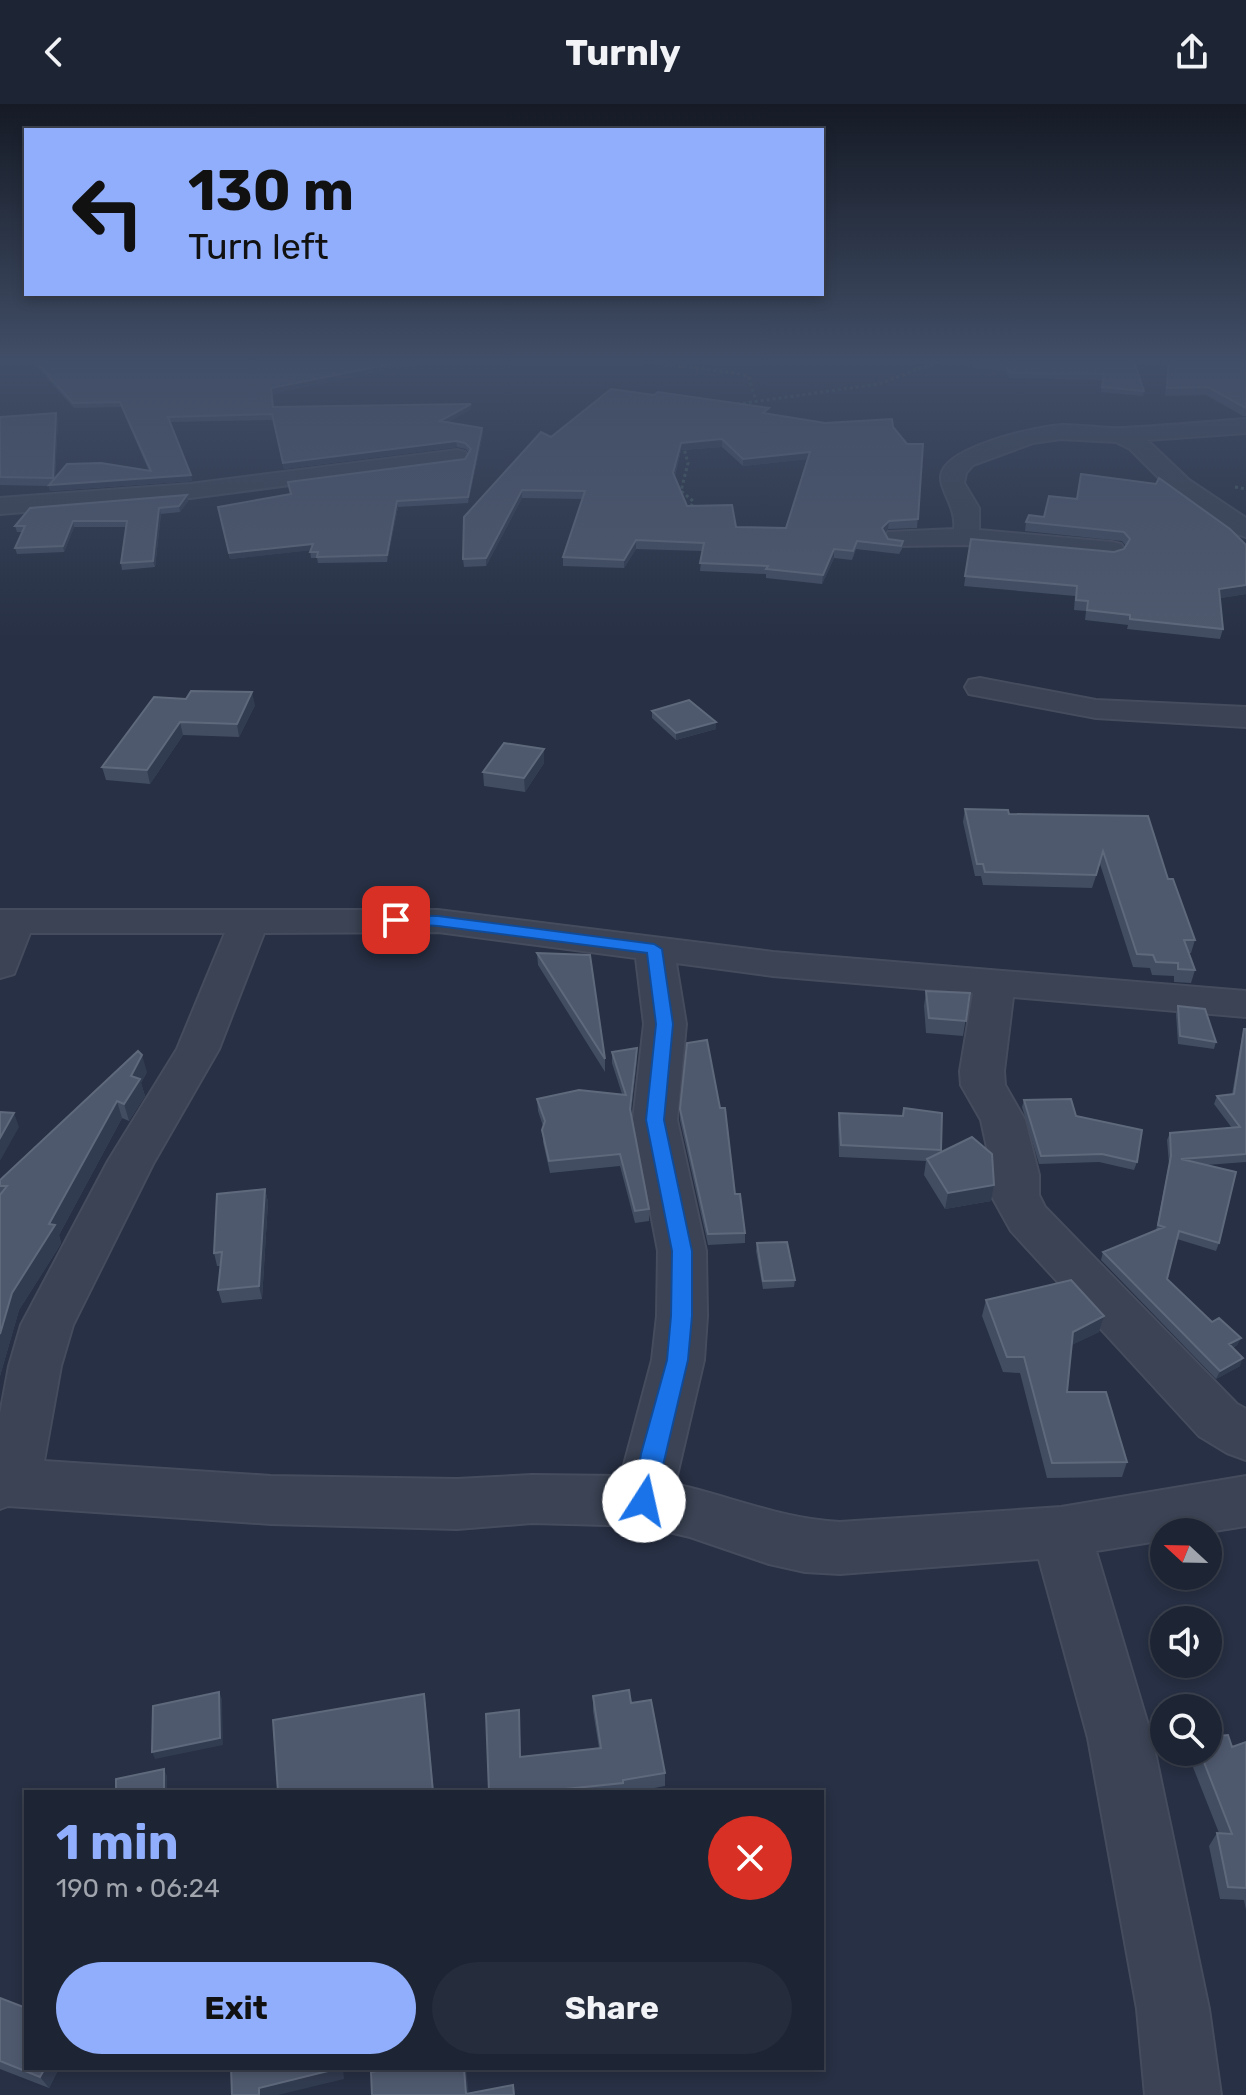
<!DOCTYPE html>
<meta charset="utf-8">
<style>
:root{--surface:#1d2433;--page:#252c3b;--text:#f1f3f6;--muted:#a0a4ac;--line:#3b414e;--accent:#90aefb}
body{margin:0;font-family:Rubik,sans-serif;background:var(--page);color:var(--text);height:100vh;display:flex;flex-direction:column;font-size:30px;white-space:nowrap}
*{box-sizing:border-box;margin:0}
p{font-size:26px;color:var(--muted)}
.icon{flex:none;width:44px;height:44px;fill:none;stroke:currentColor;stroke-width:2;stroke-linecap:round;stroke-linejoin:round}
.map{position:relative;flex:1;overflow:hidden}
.drawer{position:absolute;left:24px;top:1686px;width:800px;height:280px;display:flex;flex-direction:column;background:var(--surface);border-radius:0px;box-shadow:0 4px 12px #0003,0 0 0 2px var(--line)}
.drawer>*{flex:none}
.banner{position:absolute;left:24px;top:24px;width:800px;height:168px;border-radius:0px;box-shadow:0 4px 12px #0003,0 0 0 2px var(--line);background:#90aefb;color:#111;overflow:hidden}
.needle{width:52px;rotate:292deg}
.controls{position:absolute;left:1150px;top:1414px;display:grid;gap:16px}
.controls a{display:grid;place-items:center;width:72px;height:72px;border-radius:50%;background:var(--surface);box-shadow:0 4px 12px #0003,0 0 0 2px var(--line);font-size:40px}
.pin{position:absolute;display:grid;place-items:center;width:68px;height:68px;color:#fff;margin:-34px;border-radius:16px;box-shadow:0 4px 12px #0006}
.me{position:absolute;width:88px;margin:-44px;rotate:10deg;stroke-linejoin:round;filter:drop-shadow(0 0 6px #0008)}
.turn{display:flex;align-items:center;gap:28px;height:168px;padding:0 32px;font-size:36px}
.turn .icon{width:104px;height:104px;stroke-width:2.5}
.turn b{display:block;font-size:56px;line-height:68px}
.round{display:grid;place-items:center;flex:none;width:84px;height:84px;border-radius:42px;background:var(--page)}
.head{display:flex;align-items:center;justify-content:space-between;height:136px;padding:0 32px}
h1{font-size:48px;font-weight:700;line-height:60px;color:var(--accent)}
.action{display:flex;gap:16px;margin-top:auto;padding:16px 32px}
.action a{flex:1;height:92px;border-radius:48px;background:var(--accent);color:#111;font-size:32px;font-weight:700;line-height:92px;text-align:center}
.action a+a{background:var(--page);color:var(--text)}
header{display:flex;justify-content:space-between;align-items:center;height:104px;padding:0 32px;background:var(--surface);font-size:36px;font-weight:700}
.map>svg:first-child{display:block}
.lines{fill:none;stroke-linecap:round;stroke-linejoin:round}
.minor-casing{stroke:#454c5d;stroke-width:4}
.path{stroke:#42585d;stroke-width:3;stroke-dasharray:3 3;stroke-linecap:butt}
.minor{fill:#3b4354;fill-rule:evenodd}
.wall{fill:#424d62;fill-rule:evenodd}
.shaded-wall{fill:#323c51}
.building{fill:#4f596e;stroke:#5f697c;stroke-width:2;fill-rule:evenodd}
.route{fill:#1a73e8;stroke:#114b97;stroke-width:2}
</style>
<header><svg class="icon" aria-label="back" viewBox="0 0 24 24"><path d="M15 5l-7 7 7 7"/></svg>Turnly<svg class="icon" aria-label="share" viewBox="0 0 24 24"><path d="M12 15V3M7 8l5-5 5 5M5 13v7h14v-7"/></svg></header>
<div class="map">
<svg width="1246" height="1991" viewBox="0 0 1246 1991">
<rect width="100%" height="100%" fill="#273044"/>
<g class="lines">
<defs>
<path id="minor" d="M 1246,315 L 1246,329 L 1147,336 L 1189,376 L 1246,414 L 1246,433 L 1237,430 L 1171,386 L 1130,345 L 1116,338 L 1061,335 L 1033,339 L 973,361 L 966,369 L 964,379 L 979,404 L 979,426 L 1112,438 L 1121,440 L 1125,446 L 1121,452 L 1112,454 L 965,441 L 897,442 L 888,440 L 884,434 L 888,428 L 954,425 C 957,401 936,383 942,368 C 951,342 1037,322 1063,321 C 1084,321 1104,325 1124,324 C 1165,322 1205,318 1246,315 Z
M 457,346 L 465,348 L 469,353 L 465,358 L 190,394 L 0,410 L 0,394 L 190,380 Z
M 980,574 L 1096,596 L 1246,603 L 1246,623 L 1096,614 L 969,590 L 965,583 L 969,576 Z
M 0,806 L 438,806 L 773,848 L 1246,887 L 1246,913 L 1013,893 L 1004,967 L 1005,981 L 1025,1016 L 1039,1071 L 1039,1091 L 1045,1103 L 1237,1300 L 1246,1305 L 1246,1356 L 1227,1349 L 1199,1332 L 1011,1127 L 991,1091 L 993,1071 L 981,1016 L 961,981 L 960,967 L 973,889 L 773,872 L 676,859 L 686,920 L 677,1016 L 706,1147 L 707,1212 L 704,1256 L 675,1380 C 732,1393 782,1415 840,1418 L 1061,1403 L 1246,1372 L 1246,1422 L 1208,1428 L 1164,1428 L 1164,1436 L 1096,1447 L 1152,1634 L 1209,1905 L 1221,1991 L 1145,1991 L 1137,1905 L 1088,1634 L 1039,1455 L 840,1470 L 805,1468 L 769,1460 L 690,1433 L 644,1422 L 532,1419 L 457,1425 L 271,1420 L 8,1402 L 0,1405 L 0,1310 L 9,1262 L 21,1221 L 108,1057 L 177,945 L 225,829 L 30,829 L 14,870 L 0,874 ZM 438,828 L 636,854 L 644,920 L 633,1016 L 658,1147 L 657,1212 L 652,1256 L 621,1372 L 532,1371 L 457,1375 L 271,1372 L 44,1357 L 61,1262 L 73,1221 L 153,1060 L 219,945 L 264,829 Z"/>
</defs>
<use href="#minor" class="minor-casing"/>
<path class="path" d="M 642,257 L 742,270 L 749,274 L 756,297
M 731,301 L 879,280 L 940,257
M 683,341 L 688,359 L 681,387 L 693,397 L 691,403
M 1235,383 L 1246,385"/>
<use href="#minor" class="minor"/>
</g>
<path class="wall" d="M 35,257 L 431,257 L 272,290 L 273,303 L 471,300 L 471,305 L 448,318 L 482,324 L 483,330 L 468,399 L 398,403 L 387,458 L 318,459 L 317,454 L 311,454 L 310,446 L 230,455 L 218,403 L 290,391 L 465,355 L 469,349 L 466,345 L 457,343 L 284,365 L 273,316 L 170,318 L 192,377 L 50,387 L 49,382 L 0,381 L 0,313 L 56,309 L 58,316 L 55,374 L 149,367 L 121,303 L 74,304 L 36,262 Z
M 895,257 L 920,257 L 920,259 Z
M 1134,257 L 1144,287 L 1143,292 L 1101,288 L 1103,276 L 1009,274 L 1004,267 L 973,264 L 973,259 Z
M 1168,257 L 1246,257 L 1246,312 L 1243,312 L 1206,291 L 1165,292 Z
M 768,310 L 825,319 L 893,323 L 907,340 L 923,340 L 917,424 L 888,425 L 885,428 L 888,435 L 903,437 L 902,445 L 899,450 L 856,445 L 852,456 L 834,454 L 822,480 L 766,474 L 766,470 L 700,467 L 702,447 L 636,445 L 624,464 L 563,462 L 563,453 L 583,395 L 522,394 L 486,462 L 464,463 L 463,455 L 551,333 ZM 722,343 L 743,362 L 807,355 L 786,424 L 736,423 L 687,402 L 675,372 L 681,346 Z
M 187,391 L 188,397 L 180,408 L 161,410 L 155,463 L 122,466 L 121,459 L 126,423 L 74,423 L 64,448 L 17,450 L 15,444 L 22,428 L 17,428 L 15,422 Z
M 1044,413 L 1246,441 L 1246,490 L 1220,494 L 1223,525 L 1220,535 L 1127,525 L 1128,521 L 1085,516 L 1086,507 L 1074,506 L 1075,492 L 964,482 L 971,435 L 1114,448 L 1124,445 L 1126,442 L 1122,437 L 1025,427 L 1026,418 Z
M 154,593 L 255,601 L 239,633 L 183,631 L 150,680 L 106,676 L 102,663 Z
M 652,607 L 716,625 L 676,636 L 652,614 Z
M 544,645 L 544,659 L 525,688 L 484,682 L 483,668 Z
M 965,705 L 1009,710 L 1148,712 L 1168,775 L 1195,836 L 1191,849 L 1189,849 L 1195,866 L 1191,879 L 1174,878 L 1174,872 L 1152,871 L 1150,864 L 1133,863 L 1100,760 L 1092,784 L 983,781 L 981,772 L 975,772 L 963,718 Z
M 537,849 L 605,955 L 605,968 L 538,861 Z
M 926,887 L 970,889 L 963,932 L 926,929 L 924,902 Z
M 1178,902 L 1216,938 L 1214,945 L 1178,940 L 1176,910 Z
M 1244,925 L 1246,925 L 1246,1058 L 1206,1061 L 1219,1139 L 1216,1147 L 1177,1135 L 1167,1175 L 1212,1218 L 1241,1234 L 1237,1241 L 1233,1244 L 1240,1262 L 1216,1275 L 1101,1156 L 1103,1148 L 1156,1126 L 1169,1060 L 1167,1036 L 1170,1029 L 1232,1024 L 1214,1000 L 1217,992 L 1232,990 L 1242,933 Z
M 612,948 L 637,956 L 631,1009 L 649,1105 L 649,1117 L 635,1119 L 620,1062 L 550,1069 L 543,1038 L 543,1022 L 538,1007 L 537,995 L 622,990 L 612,959 Z
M 147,968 L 141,979 L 145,992 L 129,1017 L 122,1014 L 59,1131 L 61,1139 L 57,1146 L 19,1206 L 0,1272 L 0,1076 Z
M 1024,996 L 1076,1012 L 1137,1058 L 1134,1066 L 1099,1058 L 1039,1060 L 1022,1003 Z
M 904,1004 L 941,1046 L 941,1049 L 994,1081 L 991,1097 L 945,1105 L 924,1071 L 926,1057 L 839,1053 L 838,1021 L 839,1009 L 902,1012 Z
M 680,1005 L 735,1090 L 745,1129 L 745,1139 L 708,1141 L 680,1016 Z
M 265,1085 L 268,1098 L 262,1195 L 222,1199 L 218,1186 L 220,1162 L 217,1162 L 214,1149 Z
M 757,1139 L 795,1176 L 794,1183 L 763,1185 L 756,1147 Z
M 986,1196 L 1104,1212 L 1099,1228 L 1071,1241 L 1067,1288 L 1127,1358 L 1122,1373 L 1047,1374 L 1020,1269 L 1003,1268 L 982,1212 Z
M 593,1592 L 631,1599 L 665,1669 L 665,1682 L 633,1688 L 489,1688 L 519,1606 L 521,1653 L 599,1644 L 593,1607 Z
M 1246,1638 L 1246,1806 L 1244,1796 L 1220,1795 L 1209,1742 L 1217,1729 L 1219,1729 L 1187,1648 L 1208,1648 L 1232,1643 Z
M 0,1894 L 26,1964 L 59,1964 L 49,1984 L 0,1965 Z
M 537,1964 L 577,1964 L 538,1968 Z"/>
<path class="shaded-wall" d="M 405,257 L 431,257 L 272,290 L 271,284 Z
M 471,300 L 471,305 L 441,323 L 440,317 Z
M 56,309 L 58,316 L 54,381 L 191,371 L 192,377 L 50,387 L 49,381 L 54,381 L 53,374 Z
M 482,324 L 483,330 L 468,399 L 468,393 Z
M 722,335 L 722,343 L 681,346 L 673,377 L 673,369 L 681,339 Z
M 456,337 L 457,343 L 284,365 L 283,359 Z
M 810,348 L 809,355 L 743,362 L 743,355 Z
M 522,386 L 522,394 L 486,462 L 486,454 Z
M 187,391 L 188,397 L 180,408 L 179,402 Z
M 397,397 L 398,403 L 387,458 L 387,451 Z
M 159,404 L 161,410 L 155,463 L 153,457 Z
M 73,417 L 74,423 L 64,448 L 63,442 Z
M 889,417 L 888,425 L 882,432 L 882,424 Z
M 636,436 L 636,445 L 624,464 L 624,456 Z
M 313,440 L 313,446 L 230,455 L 229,449 Z
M 834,445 L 834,454 L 822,480 L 823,471 Z
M 1246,481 L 1246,490 L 1216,495 L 1219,485 Z
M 252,588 L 255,601 L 239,633 L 237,620 Z
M 180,618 L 183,631 L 150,680 L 147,666 Z
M 716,618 L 716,625 L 676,636 L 676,629 Z
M 544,645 L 544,659 L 525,688 L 524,674 Z
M 637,944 L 637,956 L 630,1017 L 630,1005 Z
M 142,951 L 147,968 L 141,979 L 145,992 L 129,1017 L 124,1000 L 131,972 Z
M 117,997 L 122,1014 L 59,1131 L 61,1139 L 57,1146 L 19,1206 L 0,1272 L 0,1230 L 12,1189 Z
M 14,1009 L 19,1023 L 0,1057 L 0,1034 Z
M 994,1081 L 991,1097 L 945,1105 L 948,1089 Z
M 265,1085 L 268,1098 L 262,1195 L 259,1182 Z
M 1104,1212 L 1099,1228 L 1068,1243 L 1073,1228 Z
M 1241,1234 L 1237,1241 L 1226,1248 L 1229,1240 Z
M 1243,1254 L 1240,1262 L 1216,1275 L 1220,1267 Z
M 219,1588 L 222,1595 L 223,1641 L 155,1655 L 152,1648 Z
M 424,1590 L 426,1603 L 434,1688 L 433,1688 Z
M 164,1665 L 167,1672 L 167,1688 L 164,1688 Z
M 45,1964 L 59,1964 L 49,1984 L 40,1973 Z
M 340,1964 L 343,1964 L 344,1975 L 278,1991 L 259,1991 L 259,1984 Z
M 464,1964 L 466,1964 L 469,1991 L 466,1991 Z"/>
<path class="building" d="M 35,257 L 405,257 L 271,284 L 273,303 L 471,300 L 440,317 L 482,324 L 468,393 L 397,397 L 387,451 L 317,453 L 318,448 L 310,448 L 313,440 L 229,449 L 218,403 L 291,390 L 288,378 L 465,355 L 471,345 L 465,339 L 456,337 L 283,359 L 272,310 L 168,313 L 191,371 L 49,381 L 67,360 L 101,359 L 151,367 L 120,298 L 73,299 Z
M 975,257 L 1134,257 L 1144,287 L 1102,283 L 1104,270 L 1010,269 L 1005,261 L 973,259 Z
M 1169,257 L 1246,257 L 1246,304 L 1208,283 L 1167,284 Z
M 611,285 L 654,291 L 658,288 L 769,304 L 763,309 L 825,319 L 892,315 L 893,323 L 907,340 L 923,340 L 918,415 L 889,417 L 882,424 L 888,435 L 903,437 L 901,442 L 857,437 L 853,447 L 834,445 L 823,471 L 766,465 L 768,462 L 700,459 L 704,439 L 636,436 L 624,456 L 563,453 L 585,387 L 522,386 L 486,454 L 463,455 L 464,413 L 541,328 L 551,333 ZM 722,335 L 743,355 L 810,348 L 786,424 L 736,423 L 732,401 L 687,402 L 673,369 L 681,339 Z
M 56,309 L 53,374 L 0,373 L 0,313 Z
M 1081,370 L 1156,380 L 1159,374 L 1230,425 L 1246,441 L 1246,481 L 1219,485 L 1223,525 L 1130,515 L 1130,511 L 1087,506 L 1088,497 L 1076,496 L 1077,482 L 965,472 L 971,435 L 1114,448 L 1124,445 L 1130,435 L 1124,428 L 1026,418 L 1029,411 L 1044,413 L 1049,392 L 1077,395 Z
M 187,391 L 179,402 L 159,404 L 153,457 L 121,459 L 127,417 L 73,417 L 63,442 L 15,444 L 25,422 L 15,422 L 30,404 Z
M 191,587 L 252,588 L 237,620 L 180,618 L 147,666 L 102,663 L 154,593 L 186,595 Z
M 689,596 L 716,618 L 676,629 L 652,607 Z
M 504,639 L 544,645 L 524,674 L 483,668 Z
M 965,705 L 1008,706 L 1009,710 L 1148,712 L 1168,775 L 1173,775 L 1195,836 L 1184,836 L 1195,866 L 1178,865 L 1178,859 L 1156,858 L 1153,851 L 1137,850 L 1103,747 L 1096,771 L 985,768 L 983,760 L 977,760 Z
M 537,849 L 590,851 L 605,955 Z
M 926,887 L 970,889 L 966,917 L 929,914 Z
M 1178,902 L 1205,905 L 1216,938 L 1180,932 Z
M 1244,925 L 1246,925 L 1246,1050 L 1181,1055 L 1236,1068 L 1219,1139 L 1179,1127 L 1167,1175 L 1212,1218 L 1219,1214 L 1241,1234 L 1229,1240 L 1243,1254 L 1220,1267 L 1103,1148 L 1164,1123 L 1158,1121 L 1171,1052 L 1170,1029 L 1240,1023 L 1217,992 L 1234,990 Z
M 707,936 L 720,1004 L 725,1004 L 735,1090 L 740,1090 L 745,1129 L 708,1130 L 680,1005 L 687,939 Z
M 637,944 L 630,1005 L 649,1105 L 635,1107 L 620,1050 L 549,1057 L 542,1026 L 545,1017 L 537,995 L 579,986 L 626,991 L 612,948 Z
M 138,947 L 142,951 L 131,972 L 140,975 L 124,1000 L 117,997 L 49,1120 L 55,1121 L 12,1189 L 0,1230 L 0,1091 L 7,1082 L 0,1082 L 0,1076 Z
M 1071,995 L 1076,1012 L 1142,1026 L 1137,1058 L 1102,1050 L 1041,1052 L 1024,996 Z
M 904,1004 L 942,1009 L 941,1046 L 841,1041 L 839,1009 L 903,1012 Z
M 0,1008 L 14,1009 L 0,1034 Z
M 972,1033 L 992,1050 L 994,1081 L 948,1089 L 927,1055 Z
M 265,1085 L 259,1182 L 218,1186 L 222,1148 L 214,1149 L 217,1090 Z
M 787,1138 L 795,1176 L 763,1177 L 757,1139 Z
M 1071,1176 L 1104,1212 L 1073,1228 L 1067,1288 L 1106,1288 L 1127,1358 L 1052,1359 L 1024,1253 L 1007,1253 L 986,1196 Z
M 629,1586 L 631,1599 L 651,1596 L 665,1669 L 623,1676 L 623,1679 L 536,1688 L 489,1688 L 486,1610 L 519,1606 L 520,1653 L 601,1644 L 593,1592 Z
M 219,1588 L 220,1634 L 152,1648 L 153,1602 Z
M 424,1590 L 433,1688 L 278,1688 L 273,1616 Z
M 1228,1631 L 1232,1643 L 1246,1638 L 1246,1784 L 1228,1783 L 1217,1729 L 1232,1730 L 1200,1648 L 1208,1648 L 1208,1633 Z
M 164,1665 L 164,1688 L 116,1688 L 116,1675 Z
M 0,1894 L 26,1904 L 26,1964 L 45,1964 L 40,1973 L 0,1957 Z
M 231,1964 L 340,1964 L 259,1984 L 259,1991 L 232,1991 Z
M 392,1964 L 464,1964 L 466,1990 L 513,1981 L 514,1991 L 372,1991 L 371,1968 Z"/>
<linearGradient id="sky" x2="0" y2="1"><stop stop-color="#151a25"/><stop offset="0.48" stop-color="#414e67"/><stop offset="1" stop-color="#414e67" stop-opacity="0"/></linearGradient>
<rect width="1246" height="536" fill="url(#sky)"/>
<path class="route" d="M 396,811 L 438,812 L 654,840 L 662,845 L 673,920 L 664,1016 L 692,1147 L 692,1212 L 688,1256 L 653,1404 L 644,1407 L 636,1404 L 633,1397 L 641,1350 L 667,1256 L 671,1212 L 672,1147 L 646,1016 L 656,920 L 647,849 L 438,822 L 390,819 L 388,816 Z"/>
</svg>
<div class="controls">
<a><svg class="needle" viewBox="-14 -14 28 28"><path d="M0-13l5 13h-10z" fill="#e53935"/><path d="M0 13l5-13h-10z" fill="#a0a4ac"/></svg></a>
<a><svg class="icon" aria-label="sound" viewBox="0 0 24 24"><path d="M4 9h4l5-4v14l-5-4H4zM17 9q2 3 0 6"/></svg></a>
<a><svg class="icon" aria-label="search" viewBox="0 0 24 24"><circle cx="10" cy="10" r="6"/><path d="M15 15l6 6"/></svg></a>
</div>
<div class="pin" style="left:396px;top:816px;background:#d93025"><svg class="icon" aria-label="arrive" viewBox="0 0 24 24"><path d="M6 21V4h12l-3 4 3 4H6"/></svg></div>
<svg class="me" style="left:644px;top:1397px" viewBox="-20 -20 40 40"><circle r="19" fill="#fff"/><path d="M0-13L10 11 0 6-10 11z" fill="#1a73e8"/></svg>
<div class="banner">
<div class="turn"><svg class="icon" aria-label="left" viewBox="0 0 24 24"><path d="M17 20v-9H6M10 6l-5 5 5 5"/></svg><div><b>130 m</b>Turn left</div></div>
</div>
<section class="drawer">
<div class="head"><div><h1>1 min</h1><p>190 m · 06:24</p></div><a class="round" style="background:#d93025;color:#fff"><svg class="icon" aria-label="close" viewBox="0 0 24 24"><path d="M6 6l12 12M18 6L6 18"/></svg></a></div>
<div class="action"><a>Exit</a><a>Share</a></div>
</section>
</div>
